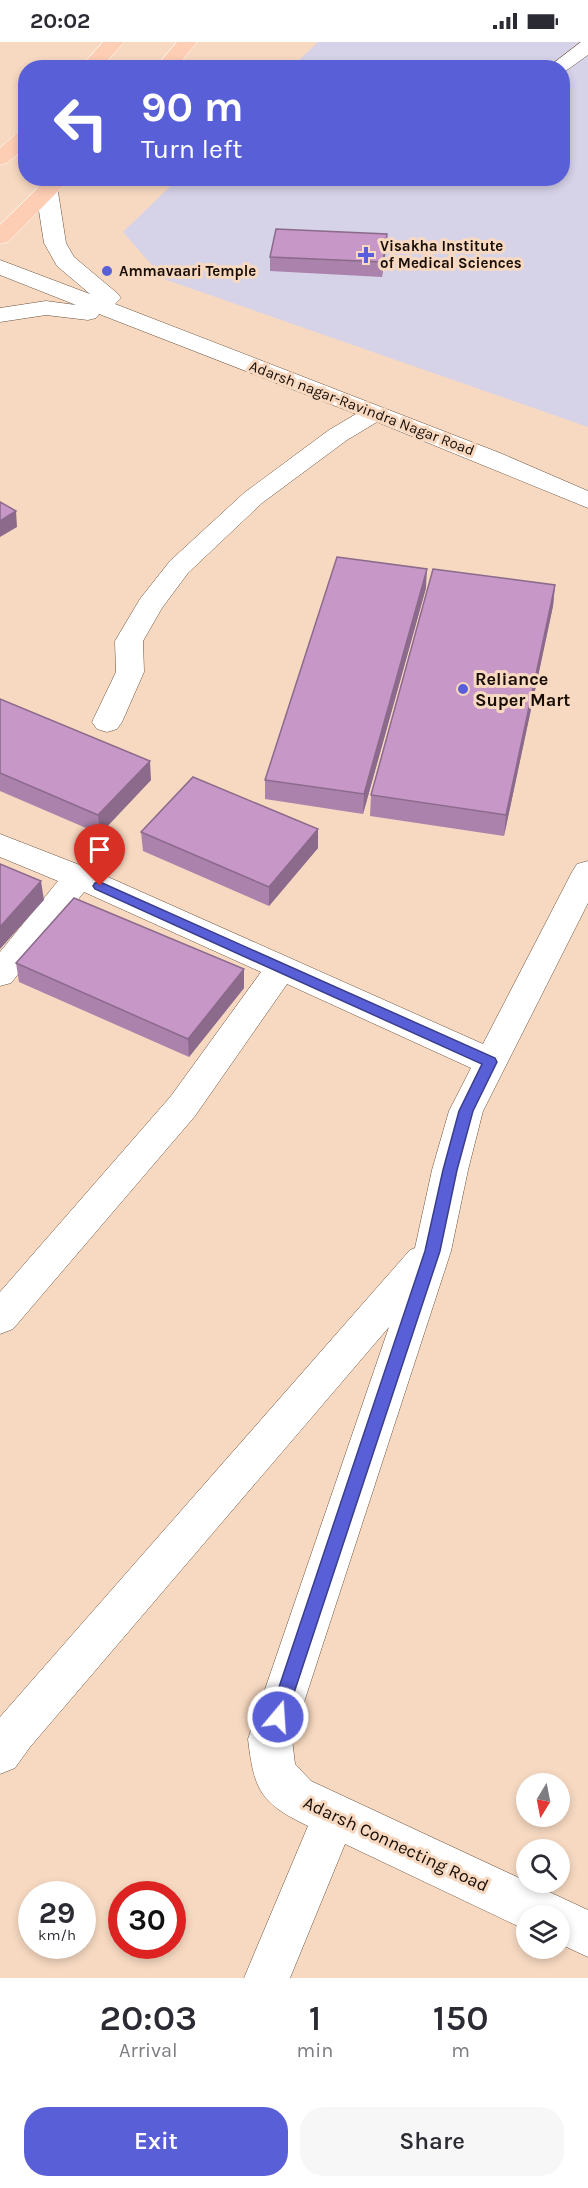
<!DOCTYPE html>
<style>
:root{--surface:#fff;--page:#f7f7f7;--text:#2b2b33;--muted:#7c7c81;--accent:#595fd7}
body{margin:0;font-family:Karla,sans-serif;background:var(--page);color:var(--text);height:100vh;display:flex;flex-direction:column;font-size:22px;white-space:nowrap}
*{box-sizing:border-box;margin:0}
p{font-size:20px;color:var(--muted)}
.icon{flex:none;width:33px;height:33px;fill:none;stroke:currentColor;stroke-width:2;stroke-linecap:round;stroke-linejoin:round}
.map{position:relative;height:1936px;overflow:hidden}
.drawer{display:flex;flex-direction:column;background:var(--surface);flex:1}
.drawer>*{flex:none}
.banner{position:absolute;left:18px;top:18px;width:552px;height:126px;border-radius:24px;box-shadow:0 3px 9px #0003;background:#595fd7;color:#fff;overflow:hidden}
.needle{width:39px;rotate:190deg}
.tools{position:absolute;left:516px;top:1731px;display:grid;gap:12px}
.tools a{display:grid;place-items:center;width:54px;height:54px;border-radius:50%;background:var(--surface);box-shadow:0 3px 9px #0003;font-size:30px}
.speed{position:absolute;left:18px;top:1839px;display:flex;gap:12px;font-size:30px;font-weight:700;text-align:center}
.speed>*{display:grid;place-content:center;width:78px;height:78px;border-radius:50%;background:var(--surface);box-shadow:0 3px 9px #0003;line-height:1}
.speed small{font-size:15px;font-weight:400}
.speed .limit{border:9px solid #d22;background:#fff;color:#111}
.pin{position:absolute;display:grid;place-items:center;width:51px;height:51px;color:#fff;margin:-62px -26px;border-radius:50% 50% 50% 0;rotate:-45deg;box-shadow:0 0 6px #0007}
.pin .icon{rotate:45deg}
.me{position:absolute;width:66px;margin:-33px;rotate:18deg;stroke-linejoin:round;filter:drop-shadow(0 0 4px #0008)}
.turn{display:flex;align-items:center;gap:21px;height:126px;padding:0 24px;font-size:27px}
.turn .icon{width:78px;height:78px;stroke-width:2.5}
.turn b{display:block;font-size:42px;line-height:51px}
.eta{display:flex;justify-content:space-evenly;align-items:center;height:102px;text-align:center}
.eta b{font-size:36px;font-weight:600;line-height:42px}
.primary-button{display:flex;gap:12px;margin-top:auto;padding:12px 24px}
.primary-button a{flex:1;height:69px;border-radius:24px;background:var(--accent);color:#fff;font-size:24px;font-weight:600;line-height:69px;text-align:center}
.primary-button a+a{background:var(--page);color:var(--text)}
.status{display:flex;justify-content:space-between;align-items:center;height:42px;padding:0 30px;background:var(--surface);direction:ltr}
.status svg{height:16px;fill:currentColor}
.map>svg:first-child{display:block}
.medical{fill:#d6d2e8}
.lines{fill:none;stroke-linecap:round;stroke-linejoin:round}
.minor-casing{stroke:#6a513c;stroke-width:1}
.major-casing{stroke:#fff;stroke-width:1}
.minor{fill:#fff;fill-rule:evenodd}
.major{fill:#fdcdb4;fill-rule:evenodd}
.wall{fill:#aa82ab}
.shaded-wall{fill:#8b6a8b}
.building{fill:#c697c7;stroke:#8b6a8b;stroke-width:1.5}
.route{fill:#595fd7;stroke:#3a3e8c;stroke-width:1.5}
.poi-dot{fill:#595fd7;stroke:#f7d9c1;stroke-width:2}
.labels{text-anchor:middle;dominant-baseline:central;stroke-width:6;stroke-linejoin:round;paint-order:stroke}
.far-poi-label{font-size:15px;font-weight:bold;fill:#180e07;stroke:#f7d9c1;text-anchor:start}
.far-street-label{font-size:15px;fill:#180e07;stroke:#f7d9c1}
.poi-label{font-size:18px;font-weight:bold;fill:#180e07;stroke:#f7d9c1;text-anchor:start}
.street-label{font-size:18px;fill:#180e07;stroke:#f7d9c1}
</style>
<div class="status"><b>20:02</b><svg viewBox="0 0 49 12"><path d="M0 12V9h3v3zM5 12V6h3v6zM10 12V3h3v9zM15 12V0h3v12zM26 1h20v11H26zM47 4h2v5h-2z"/></svg></div>
<div class="map">
<svg width="588" height="1936" viewBox="0 0 588 1936">
<rect width="100%" height="100%" fill="#f7d9c1"/>
<path class="medical" d="M 318,0 L 588,0 L 588,385 L 164,237 L 123,190 L 178,137 L 562,136 L 562,26 L 292,25 Z"/>
<g class="lines">
<defs>
<path id="minor" d="M 581,0 L 588,0 L 588,13 L 564,30 L 562,26 L 547,26 Z
M 47,144 L 55,145 L 58,150 L 66,201 L 74,215 L 117,251 L 121,256 L 115,262 L 500,411 L 588,449 L 588,466 L 377,380 L 347,398 L 262,461 L 188,531 L 162,566 L 143,599 L 144,630 L 122,680 L 117,687 L 107,690 L 97,687 L 92,680 L 116,630 L 115,599 L 140,557 L 170,519 L 244,451 L 329,388 L 356,372 L 99,272 L 96,276 L 88,278 L 46,273 L 0,280 L 0,266 L 46,259 L 76,263 L 0,233 L 0,218 L 90,252 L 57,224 L 44,201 L 36,150 L 39,145 Z
M 0,792 L 90,827 L 483,1002 L 572,830 L 577,822 L 588,819 L 588,861 L 483,1069 L 468,1128 L 451,1209 L 292,1697 L 295,1722 L 311,1739 L 588,1868 L 588,1915 L 560,1902 L 560,1874 L 526,1874 L 526,1888 L 345,1802 L 290,1936 L 244,1936 L 308,1784 C 260,1761 254,1748 248,1697 L 389,1285 L 30,1705 L 15,1726 L 0,1732 L 0,1675 L 410,1208 L 415,1206 L 432,1128 L 449,1069 L 471,1026 L 287,942 L 195,1074 L 13,1287 L 0,1292 L 0,1250 L 171,1054 L 261,930 L 84,850 L 11,941 L 0,944 L 0,910 L 58,839 L 0,815 Z"/>
<path id="major" d="M 103,0 L 124,0 L 101,26 L 80,26 Z
M 177,0 L 197,0 L 176,26 L 155,26 Z
M 26,87 L 26,105 L 7,121 L 0,123 L 0,106 L 19,89 Z
M 48,136 L 71,136 L 8,200 L 0,202 L 0,183 Z"/>
</defs>
<use href="#minor" class="minor-casing"/>
<use href="#major" class="major-casing"/>
<use href="#minor" class="minor"/>
<use href="#major" class="major"/>
</g>
<path class="wall" d="M 387,192 L 386,207 L 382,235 L 270,229 L 270,215 Z
M 555,543 L 553,564 L 504,794 L 370,774 L 371,753 Z
M 426,546 L 363,772 L 265,757 L 265,738 Z
M 0,657 L 151,738 L 100,792 L 0,749 Z
M 318,787 L 318,806 L 269,864 L 143,809 L 141,790 Z
M 16,921 L 244,946 L 189,1015 L 19,940 Z"/>
<path class="shaded-wall" d="M 387,192 L 386,207 L 382,235 L 383,220 Z
M 16,469 L 17,485 L 0,495 L 0,479 Z
M 427,527 L 426,546 L 363,772 L 364,752 Z
M 555,543 L 553,564 L 504,794 L 506,773 Z
M 150,719 L 151,738 L 100,792 L 98,773 Z
M 318,787 L 318,806 L 269,864 L 269,845 Z
M 41,839 L 44,858 L 0,907 L 0,885 Z
M 244,927 L 244,946 L 189,1015 L 188,997 Z"/>
<path class="building" d="M 276,187 L 387,192 L 383,220 L 270,215 Z
M 0,460 L 16,469 L 0,479 Z
M 337,515 L 427,527 L 364,752 L 265,738 Z
M 433,527 L 555,543 L 506,773 L 371,753 Z
M 0,657 L 150,719 L 98,773 L 0,731 Z
M 193,735 L 318,787 L 269,845 L 141,790 Z
M 0,822 L 41,839 L 0,885 Z
M 74,856 L 244,927 L 188,997 L 16,921 Z"/>
<path class="route" d="M 100,840 L 495,1016 L 497,1020 L 473,1069 L 457,1128 L 440,1209 L 286,1675 L 284,1681 L 278,1684 L 271,1681 L 269,1675 L 425,1209 L 443,1128 L 459,1069 L 482,1022 L 95,847 L 93,844 L 95,841 Z"/>
<g class="poi-dot">
<path d="M363 204h6v6h6v6h-6v6h-6v-6h-6v-6h6z"/>
<circle cx="107" cy="229" r="6"/>
<circle cx="463" cy="647" r="6"/>
</g>
<g class="labels">
<g class="far-poi-label">
<text x="380" y="204">Visakha Institute<tspan x="380" dy="17">of Medical Sciences</tspan></text>
<text x="119" y="229">Ammavaari Temple</text>
</g>
<g class="far-street-label">
<text transform="translate(362 366) rotate(21)">Adarsh nagar-Ravindra Nagar Road</text>
</g>
<g class="poi-label">
<text x="475" y="637">Reliance<tspan x="475" dy="21">Super Mart</tspan></text>
</g>
<g class="street-label">
<text transform="translate(396 1802) rotate(25)">Adarsh Connecting Road</text>
</g>
</g>
</svg>
<div class="tools">
<a><svg class="needle" viewBox="-14 -14 28 28"><path d="M0-13l5 13h-10z" fill="#e53935"/><path d="M0 13l5-13h-10z" fill="#7c7c81"/></svg></a>
<a><svg class="icon" aria-label="search" viewBox="0 0 24 24"><circle cx="10" cy="10" r="6"/><path d="M15 15l6 6"/></svg></a>
<a><svg class="icon" aria-label="layers" viewBox="0 0 24 24"><path d="M12 4l9 5-9 5-9-5zM3 14l9 5 9-5"/></svg></a>
</div>
<div class="speed"><div>29<small>km/h</small></div><div class="limit">30</div></div>
<div class="pin" style="left:100px;top:844px;background:#d93025"><svg class="icon" aria-label="arrive" viewBox="0 0 24 24"><path d="M6 21V4h12l-3 4 3 4H6"/></svg></div>
<svg class="me" style="left:278px;top:1675px" viewBox="-20 -20 40 40"><circle r="17" fill="#595fd7" stroke="#fff" stroke-width="3"/><path d="M0-11L8 9 0 5-8 9z" fill="#fff"/></svg>
<div class="banner">
<div class="turn"><svg class="icon" aria-label="left" viewBox="0 0 24 24"><path d="M17 20v-9H6M10 6l-5 5 5 5"/></svg><div><b>90 m</b>Turn left</div></div>
</div>
</div>
<section class="drawer">
<div class="eta">
<div><b>20:03</b><p>Arrival</p></div>
<div><b>1</b><p>min</p></div>
<div><b>150</b><p>m</p></div>
</div>
<div class="primary-button"><a>Exit</a><a>Share</a></div>
</section>
